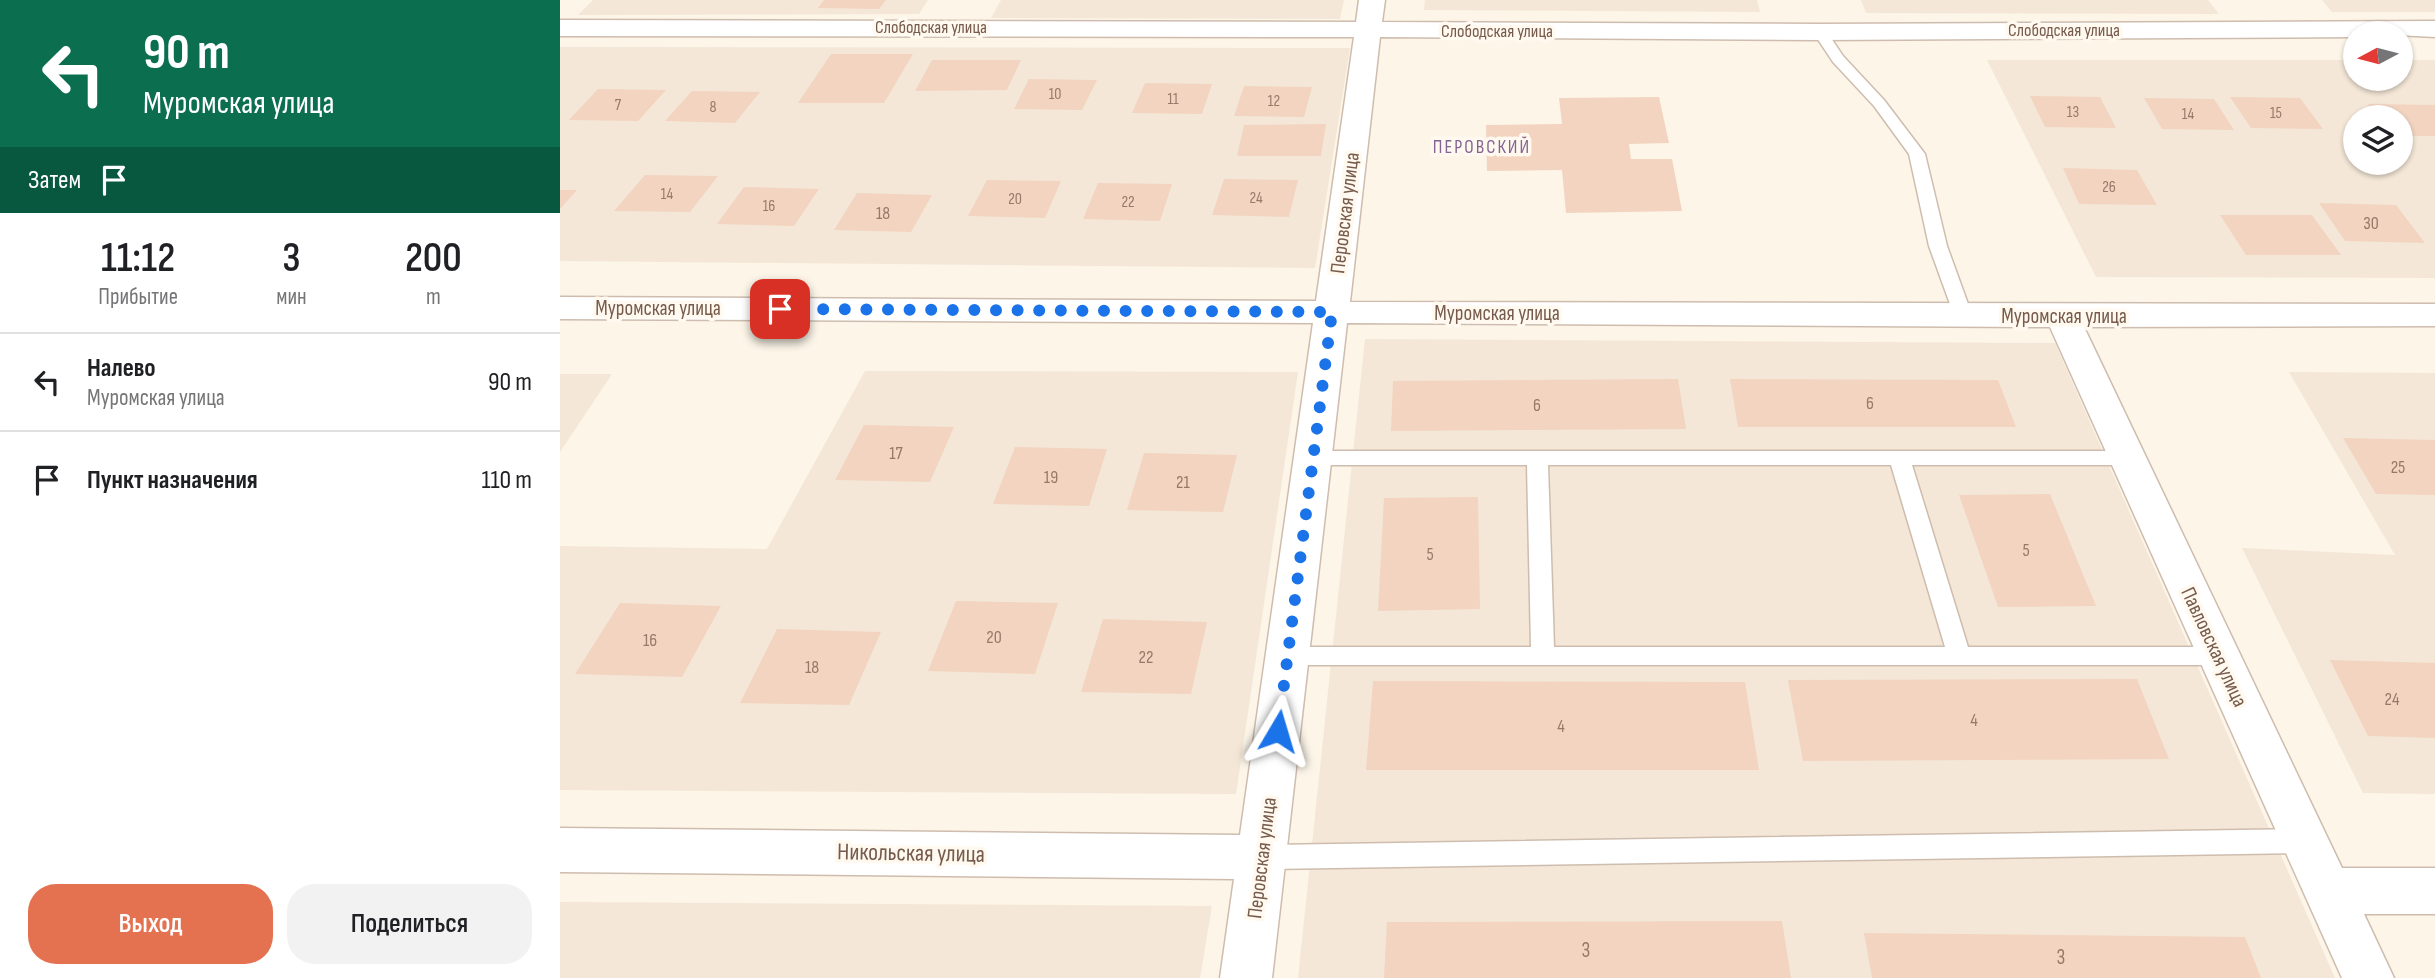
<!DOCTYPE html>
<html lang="ru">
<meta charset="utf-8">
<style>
:root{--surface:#fff;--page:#f2f2f2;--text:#202124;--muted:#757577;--line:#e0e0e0;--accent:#e4714f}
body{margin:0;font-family:"Sofia Sans Condensed",sans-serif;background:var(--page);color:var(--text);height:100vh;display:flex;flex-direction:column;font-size:26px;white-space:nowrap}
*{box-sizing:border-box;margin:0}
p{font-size:23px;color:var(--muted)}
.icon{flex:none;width:38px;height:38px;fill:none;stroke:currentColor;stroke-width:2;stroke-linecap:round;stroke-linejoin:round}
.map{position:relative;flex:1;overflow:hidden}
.panel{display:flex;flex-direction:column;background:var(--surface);width:560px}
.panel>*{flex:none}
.top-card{background:#0b6e4f;color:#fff;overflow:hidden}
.needle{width:46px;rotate:263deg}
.controls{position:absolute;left:1783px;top:21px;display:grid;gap:14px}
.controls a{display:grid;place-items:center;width:70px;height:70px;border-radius:50%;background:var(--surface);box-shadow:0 2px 5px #0004;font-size:35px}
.pin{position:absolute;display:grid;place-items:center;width:60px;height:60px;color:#fff;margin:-30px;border-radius:14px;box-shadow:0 4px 10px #0006}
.me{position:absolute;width:77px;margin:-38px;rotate:7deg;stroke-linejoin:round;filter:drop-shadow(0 0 5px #0008)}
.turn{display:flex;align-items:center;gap:24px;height:147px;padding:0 28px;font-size:32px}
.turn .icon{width:91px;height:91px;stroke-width:2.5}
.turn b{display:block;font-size:49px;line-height:60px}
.then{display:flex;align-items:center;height:66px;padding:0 28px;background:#0003;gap:14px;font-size:26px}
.eta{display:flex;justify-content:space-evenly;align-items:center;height:119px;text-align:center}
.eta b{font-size:42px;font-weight:600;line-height:49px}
.primary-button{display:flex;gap:14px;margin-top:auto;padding:14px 28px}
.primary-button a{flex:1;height:80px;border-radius:28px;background:var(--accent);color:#fff;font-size:28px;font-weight:600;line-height:80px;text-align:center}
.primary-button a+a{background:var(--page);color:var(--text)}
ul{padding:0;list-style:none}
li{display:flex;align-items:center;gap:21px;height:98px;padding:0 28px;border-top:2px solid var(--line)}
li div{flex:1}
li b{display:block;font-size:26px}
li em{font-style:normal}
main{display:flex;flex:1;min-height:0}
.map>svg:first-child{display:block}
.residential{fill:#f4e7d7;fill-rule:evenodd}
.building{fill:#f2d4c0}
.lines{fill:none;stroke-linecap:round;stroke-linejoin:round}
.service-casing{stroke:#cebdae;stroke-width:3}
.minor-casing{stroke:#cebdae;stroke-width:3}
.service{fill:#fff;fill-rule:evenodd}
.minor{fill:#fff;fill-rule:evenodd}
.route{stroke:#1a73e8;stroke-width:12;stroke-dasharray:0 21.6}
.labels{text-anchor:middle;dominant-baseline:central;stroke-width:7;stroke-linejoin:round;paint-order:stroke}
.far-number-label{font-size:16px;fill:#967969}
.far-street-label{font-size:18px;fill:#775b4c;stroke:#fff9ef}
.number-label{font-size:18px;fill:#967969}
.far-neighbourhood-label{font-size:19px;letter-spacing:2px;fill:#836493;stroke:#fff9ef}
.street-label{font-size:21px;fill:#775b4c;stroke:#fff9ef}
.near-number-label{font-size:21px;fill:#967969}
.near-street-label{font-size:24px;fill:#775b4c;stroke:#fff9ef}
</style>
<main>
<section class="panel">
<div class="top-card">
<div class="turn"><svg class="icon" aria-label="left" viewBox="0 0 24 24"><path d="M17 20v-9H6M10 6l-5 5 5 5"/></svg><div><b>90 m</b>Муромская улица</div></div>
<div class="then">Затем<svg class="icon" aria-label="arrive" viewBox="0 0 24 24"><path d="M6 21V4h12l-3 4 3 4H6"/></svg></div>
</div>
<div class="eta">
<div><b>11:12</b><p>Прибытие</p></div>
<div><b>3</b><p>мин</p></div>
<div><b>200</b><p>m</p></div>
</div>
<ul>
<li><svg class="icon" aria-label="left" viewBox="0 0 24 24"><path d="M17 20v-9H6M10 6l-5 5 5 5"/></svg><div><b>Налево</b><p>Муромская улица</p></div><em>90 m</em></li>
<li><svg class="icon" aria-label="arrive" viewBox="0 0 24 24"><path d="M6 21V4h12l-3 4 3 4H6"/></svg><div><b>Пункт назначения</b></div><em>110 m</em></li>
</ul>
<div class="primary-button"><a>Выход</a><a>Поделиться</a></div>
</section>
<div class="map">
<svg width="1875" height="978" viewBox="0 0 1875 978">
<rect width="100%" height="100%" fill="#fcf5e8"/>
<path class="residential" d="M 33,0 L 368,0 L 359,14 L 18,15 Z
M 441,0 L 784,0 L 780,19 L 431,18 Z
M 865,0 L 1197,0 L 1200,12 L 864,10 Z
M 1301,0 L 1648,0 L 1659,14 L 1306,13 Z
M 1762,0 L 1875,0 L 1875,12 L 1772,12 Z
M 0,47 L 790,48 L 755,268 L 0,261 Z
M 1427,60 L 1795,60 L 1796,79 L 1841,79 L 1841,60 L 1875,60 L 1875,278 L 1536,277 ZM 1796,117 L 1841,117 L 1841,163 L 1796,163 Z
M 805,339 L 1495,343 L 1775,978 L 738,978 Z
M 305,371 L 738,372 L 676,794 L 0,790 L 0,546 L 207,549 Z
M 1729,372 L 1875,373 L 1875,794 L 1803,793 L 1682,548 L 1835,555 Z
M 0,374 L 52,374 L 0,452 Z
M 0,902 L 652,906 L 640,978 L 0,978 Z"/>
<path class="building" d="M 264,0 L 326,0 L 319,9 L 258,8 Z
M 271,54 L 353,54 L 324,103 L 238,103 Z
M 372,60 L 461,60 L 447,90 L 355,91 Z
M 469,79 L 537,80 L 522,110 L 454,109 Z
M 585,83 L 652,84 L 642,114 L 572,113 Z
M 684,86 L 752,87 L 744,117 L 674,116 Z
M 38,89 L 106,90 L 78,121 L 9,120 Z
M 132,91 L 200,92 L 175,123 L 105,121 Z
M 1470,96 L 1540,97 L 1556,128 L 1485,127 Z
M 1099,97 L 1109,143 L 1069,144 L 1071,159 L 1112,159 L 1122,211 L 1006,213 L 1002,170 L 927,171 L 926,125 L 1002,124 L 999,98 Z
M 1670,97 L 1740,98 L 1763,129 L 1691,128 Z
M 1584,98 L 1654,99 L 1674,130 L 1602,129 Z
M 1808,104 L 1875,105 L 1875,136 L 1841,136 L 1841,117 L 1818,117 Z
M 766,124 L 761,156 L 677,156 L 684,125 Z
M 1503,168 L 1577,170 L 1597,205 L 1519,204 Z
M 85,175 L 158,176 L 130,212 L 54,211 Z
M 664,179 L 738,180 L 729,217 L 652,215 Z
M 427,180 L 501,181 L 485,218 L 408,216 Z
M 538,183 L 612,184 L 600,221 L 523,219 Z
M 184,187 L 259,189 L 234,226 L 157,224 Z
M 0,190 L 17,190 L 0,209 Z
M 297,193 L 372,195 L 351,232 L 274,230 Z
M 1759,203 L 1836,205 L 1865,243 L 1785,241 Z
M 1660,215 L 1752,215 L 1781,255 L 1686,255 Z
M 1118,379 L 1126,429 L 831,431 L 833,381 Z
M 1170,379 L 1438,380 L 1456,427 L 1178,427 Z
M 304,425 L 394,427 L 370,482 L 275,480 Z
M 1783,438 L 1875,440 L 1875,495 L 1816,494 Z
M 455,447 L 547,449 L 529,506 L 433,504 Z
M 584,453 L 677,455 L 663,512 L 567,510 Z
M 1490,494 L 1536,606 L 1438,607 L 1399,495 Z
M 918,497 L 920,609 L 818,611 L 824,498 Z
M 396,601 L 498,603 L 475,674 L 368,671 Z
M 60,603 L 161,606 L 122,677 L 15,674 Z
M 543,619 L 647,622 L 631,694 L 521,692 Z
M 217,629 L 321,632 L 289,705 L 180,703 Z
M 1770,660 L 1875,663 L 1875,738 L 1808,736 Z
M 1577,679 L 1609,759 L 1243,761 L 1228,680 Z
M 813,681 L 1185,682 L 1199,770 L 806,770 Z
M 1222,921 L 1231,978 L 824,978 L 827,922 Z
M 1304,933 L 1685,937 L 1701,978 L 1312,978 Z"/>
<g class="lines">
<defs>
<path id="service" d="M 1260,28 L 1265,29 L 1283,56 L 1324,100 L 1365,154 L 1387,246 L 1412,315 L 1410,319 L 1396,319 L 1394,315 L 1369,246 L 1349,154 L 1314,106 L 1273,62 L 1253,32 Z
M 753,451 L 1567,451 L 1574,453 L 1577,458 L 1574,463 L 1567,465 L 1352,465 L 1408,647 L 1657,647 L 1665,649 L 1669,656 L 1665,663 L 1657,665 L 728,665 L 720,663 L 716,656 L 720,649 L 728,647 L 971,647 L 967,465 L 753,465 L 746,463 L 743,458 L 746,453 ZM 988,465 L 1331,465 L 1385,647 L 994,647 Z
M 1746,829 L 1755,833 L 1759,841 L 1755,849 L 1746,853 L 702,869 L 693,866 L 689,857 L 693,848 L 702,845 Z"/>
<path id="minor" d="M 799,0 L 825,0 L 822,22 L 1260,24 L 1875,21 L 1875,37 L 1796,33 L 1796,37 L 1260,40 L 820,37 L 790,302 L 1875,304 L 1875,326 L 1524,327 L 1782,868 L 1875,868 L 1875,914 L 1804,914 L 1834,978 L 1782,978 L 1490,327 L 787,323 L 712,978 L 660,978 L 674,879 L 0,872 L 0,828 L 680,835 L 753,323 L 0,319 L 0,297 L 756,301 L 794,37 L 0,36 L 0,20 L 796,22 Z"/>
</defs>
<use href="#service" class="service-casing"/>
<use href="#minor" class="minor-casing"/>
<use href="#service" class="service"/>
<use href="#minor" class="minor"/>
</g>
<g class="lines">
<path class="route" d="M 220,309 L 772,312 L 718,731"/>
</g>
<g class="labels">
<g class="far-number-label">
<text x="495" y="94">10</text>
<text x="613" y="99">11</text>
<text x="714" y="101">12</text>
<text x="58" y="105">7</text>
<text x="153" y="107">8</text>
<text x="1513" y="112">13</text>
<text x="1716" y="113">15</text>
<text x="1628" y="114">14</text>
<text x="1549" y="187">26</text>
<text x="107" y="194">14</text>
<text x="696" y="198">24</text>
<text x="455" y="199">20</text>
<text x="568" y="202">22</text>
<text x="209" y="206">16</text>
</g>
<g class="far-street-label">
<text x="371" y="27">Слободская улица</text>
<text x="1504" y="30">Слободская улица</text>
<text x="937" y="31">Слободская улица</text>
</g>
<g class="number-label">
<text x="323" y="213">18</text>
<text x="1811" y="223">30</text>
<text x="1310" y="403">6</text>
<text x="977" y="405">6</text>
<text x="336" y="453">17</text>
<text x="1838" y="467">25</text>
<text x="491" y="477">19</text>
<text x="623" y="482">21</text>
<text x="1466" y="550">5</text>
<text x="870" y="554">5</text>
<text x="434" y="637">20</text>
<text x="90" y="640">16</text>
<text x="586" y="657">22</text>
<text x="252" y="667">18</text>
<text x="1832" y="699">24</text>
<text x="1414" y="720">4</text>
<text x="1001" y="726">4</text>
</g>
<g class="far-neighbourhood-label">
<text x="922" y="147">ПЕРОВСКИЙ</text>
</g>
<g class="street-label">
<text transform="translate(785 213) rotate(-83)">Перовская улица</text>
<text x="98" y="308">Муромская улица</text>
<text x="937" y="313">Муромская улица</text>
<text x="1504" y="316">Муромская улица</text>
<text transform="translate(1654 647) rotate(65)">Павловская улица</text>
<text transform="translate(702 858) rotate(-83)">Перовская улица</text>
</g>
<g class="near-number-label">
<text x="1026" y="950">3</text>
<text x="1501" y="957">3</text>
</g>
<g class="near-street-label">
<text transform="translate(351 853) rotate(1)">Никольская улица</text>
</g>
</g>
</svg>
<div class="controls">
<a><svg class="needle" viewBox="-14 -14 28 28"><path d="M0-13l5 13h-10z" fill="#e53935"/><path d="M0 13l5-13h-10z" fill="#757577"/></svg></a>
<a><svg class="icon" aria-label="layers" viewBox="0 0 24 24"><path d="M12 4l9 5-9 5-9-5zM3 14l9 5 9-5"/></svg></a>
</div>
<div class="pin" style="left:220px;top:309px;background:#d93025"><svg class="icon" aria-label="arrive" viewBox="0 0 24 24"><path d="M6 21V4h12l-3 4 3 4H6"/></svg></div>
<svg class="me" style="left:718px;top:731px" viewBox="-20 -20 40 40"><path d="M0-17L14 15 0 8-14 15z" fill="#1a73e8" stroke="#fff" stroke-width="4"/></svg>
</div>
</main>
